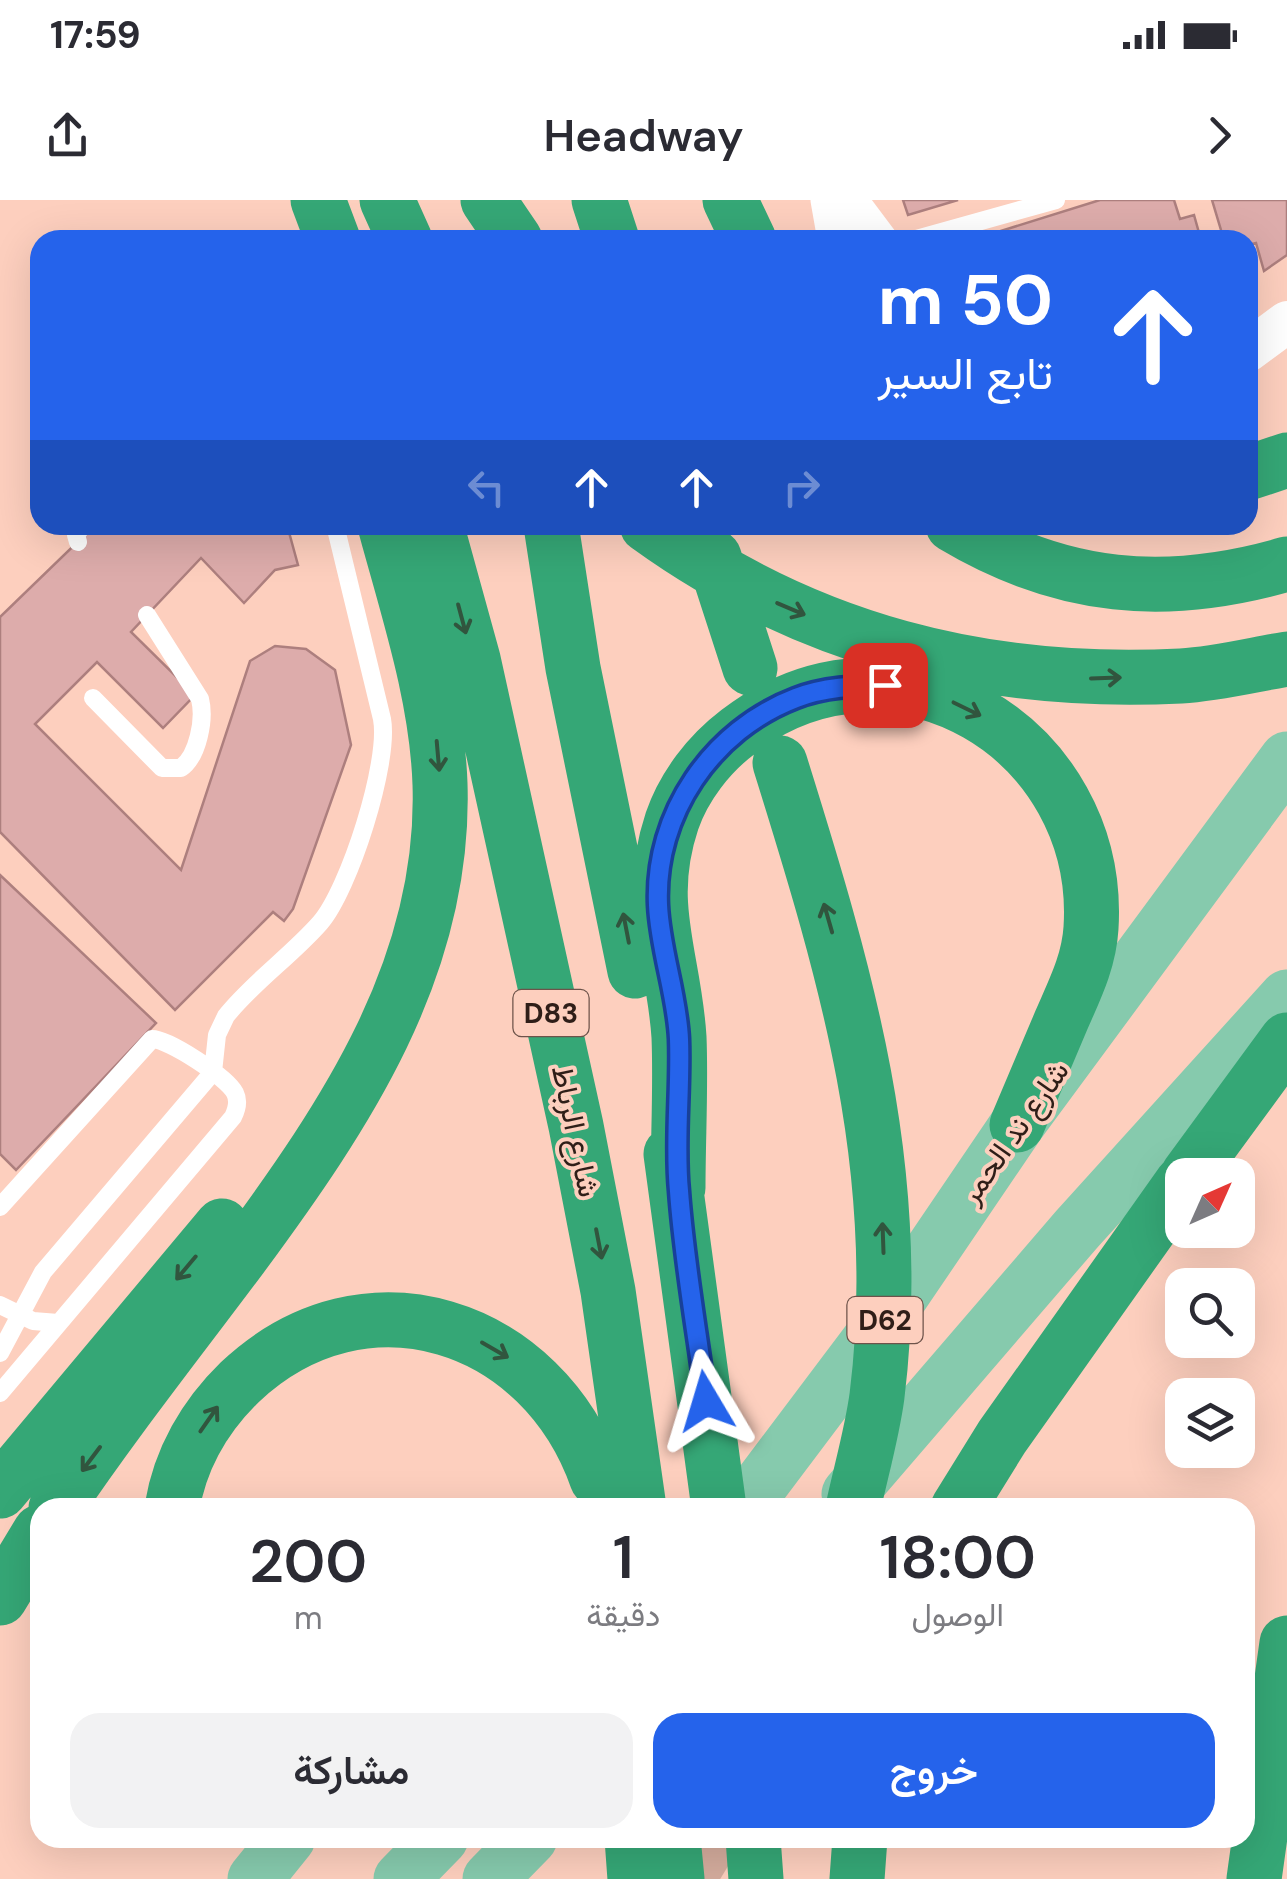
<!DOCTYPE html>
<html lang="ar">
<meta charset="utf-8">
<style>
:root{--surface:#fff;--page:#f2f2f3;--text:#2b2b33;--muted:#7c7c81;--accent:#2563eb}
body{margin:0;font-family:"DM Sans",Vazirmatn,sans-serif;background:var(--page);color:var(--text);direction:rtl;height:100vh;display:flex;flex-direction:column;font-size:38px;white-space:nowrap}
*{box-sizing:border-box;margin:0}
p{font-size:32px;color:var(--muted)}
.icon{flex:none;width:55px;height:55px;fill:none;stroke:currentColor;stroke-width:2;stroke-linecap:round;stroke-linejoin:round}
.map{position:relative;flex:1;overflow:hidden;direction:ltr}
.details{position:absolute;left:30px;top:1298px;width:1225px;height:350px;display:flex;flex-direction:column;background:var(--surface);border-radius:30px;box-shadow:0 10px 40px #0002;direction:rtl}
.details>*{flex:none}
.guide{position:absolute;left:30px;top:30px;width:1228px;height:305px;border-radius:30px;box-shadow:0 10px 40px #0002;direction:rtl;background:#2563eb;color:#fff;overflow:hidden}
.needle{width:65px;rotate:45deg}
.controls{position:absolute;left:1165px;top:958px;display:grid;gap:20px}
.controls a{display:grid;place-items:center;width:90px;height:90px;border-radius:20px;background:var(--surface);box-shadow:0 10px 40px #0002;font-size:50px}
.pin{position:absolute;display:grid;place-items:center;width:85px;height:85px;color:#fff;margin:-42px;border-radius:20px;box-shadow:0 5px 15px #0006}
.me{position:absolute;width:110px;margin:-55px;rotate:353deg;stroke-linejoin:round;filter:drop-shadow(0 0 8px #0008)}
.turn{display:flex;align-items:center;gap:35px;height:210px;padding:0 40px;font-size:45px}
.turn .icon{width:130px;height:130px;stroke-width:2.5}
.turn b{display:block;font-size:70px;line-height:85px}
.lanes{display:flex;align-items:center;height:95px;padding:0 40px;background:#0003;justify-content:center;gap:50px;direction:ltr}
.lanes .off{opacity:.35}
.eta{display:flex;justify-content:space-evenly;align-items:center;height:170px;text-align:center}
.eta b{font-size:60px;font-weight:600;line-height:70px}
.action{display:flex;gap:20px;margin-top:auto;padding:20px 40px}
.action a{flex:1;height:115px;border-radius:30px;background:var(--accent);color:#fff;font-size:40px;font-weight:600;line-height:115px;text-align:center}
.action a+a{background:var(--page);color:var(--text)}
.status{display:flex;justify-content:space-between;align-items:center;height:70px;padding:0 50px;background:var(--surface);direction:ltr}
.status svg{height:28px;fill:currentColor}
header{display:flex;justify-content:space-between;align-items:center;height:130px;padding:0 40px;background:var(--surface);font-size:45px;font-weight:600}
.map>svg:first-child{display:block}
.building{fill:#ddacab;stroke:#ad7f7e;stroke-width:2.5}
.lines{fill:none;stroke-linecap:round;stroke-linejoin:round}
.motorway-tunnel{stroke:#d4ac9d;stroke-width:55;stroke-dasharray:55 28;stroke-linecap:butt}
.service{stroke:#fff;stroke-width:18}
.minor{stroke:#fff;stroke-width:35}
.tertiary{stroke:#fff;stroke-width:42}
.primary{stroke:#86caad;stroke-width:55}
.motorway{stroke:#35a776;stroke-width:55}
.oneway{stroke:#31553e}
.route-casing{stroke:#184099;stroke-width:25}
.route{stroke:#2563eb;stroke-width:18}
.labels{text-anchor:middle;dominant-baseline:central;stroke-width:8;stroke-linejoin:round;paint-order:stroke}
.shield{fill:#fdcfbe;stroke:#6d534a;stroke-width:2.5}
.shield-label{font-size:28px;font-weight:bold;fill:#2f1e18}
.street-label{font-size:30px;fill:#2f1e18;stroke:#fdcfbe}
</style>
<div class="status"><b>17:59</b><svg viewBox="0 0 49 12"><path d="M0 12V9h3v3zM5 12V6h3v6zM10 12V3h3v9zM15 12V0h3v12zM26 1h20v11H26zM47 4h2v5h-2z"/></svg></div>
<header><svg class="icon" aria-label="forward" viewBox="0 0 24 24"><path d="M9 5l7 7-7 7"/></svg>Headway<svg class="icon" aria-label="share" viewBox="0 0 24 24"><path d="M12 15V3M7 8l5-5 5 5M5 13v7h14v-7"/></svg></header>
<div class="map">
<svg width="1287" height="1679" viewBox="0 0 1287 1679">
<rect width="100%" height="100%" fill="#fdcfbe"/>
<path class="building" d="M 903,0 L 958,0 L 908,15 Z
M 1100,0 L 1174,0 L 1180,19 L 1194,15 L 1201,40 L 972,40 Z
M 1212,0 L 1287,0 L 1287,55 L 1264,71 L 1256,43 L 1248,45 L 1248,40 L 1224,40 Z
M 95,325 L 287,325 L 298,365 L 275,370 L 244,403 L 201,358 L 131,432 L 195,495 L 163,528 L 97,462 L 35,524 L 181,670 L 250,461 L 275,446 L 306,449 L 335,470 L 351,545 L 293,709 L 284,721 L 273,712 L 175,810 L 0,632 L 0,417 Z
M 0,675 L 156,823 L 16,970 L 0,954 Z"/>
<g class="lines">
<path class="motorway-tunnel" d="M 688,1679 L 713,1638"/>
<path class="service" d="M 913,40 L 1056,0
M 78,342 L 76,335 L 83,325
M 93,498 L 162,568 L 181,568 C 198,556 205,519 200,499 L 147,415
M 0,1007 L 152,839 C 168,839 227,877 235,893 C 239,901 237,909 233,917 L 0,1193
M 0,1105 L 33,1121 L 58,1123
M 0,1153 L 43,1072 L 213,872 L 217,835 L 226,816 C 253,782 291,756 320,723 C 349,690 390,562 382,519 L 335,325"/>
<path class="minor" d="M 828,0 L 835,40
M 850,0 L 880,40"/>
<path class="tertiary" d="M 1248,151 L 1287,122"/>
<path class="primary" d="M 849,1294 L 1077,1029 L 1287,797
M 743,1308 L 886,1118 L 1017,925 L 1287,559
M 255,1679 L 288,1638
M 401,1679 L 441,1638
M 490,1679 L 530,1638"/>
<path class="motorway" d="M 318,0 L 333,40
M 387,0 L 405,40
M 488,0 L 515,40
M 599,0 L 612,40
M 730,0 L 749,40
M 1248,273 L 1287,260
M 436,325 L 473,459 L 576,926 L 608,1091 L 639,1308
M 551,325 L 573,468 L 635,771
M 647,325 C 807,441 985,486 1181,476 C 1216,474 1252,465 1287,459
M 953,325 C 1062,390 1166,399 1287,364
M 714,357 L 750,468
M 780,563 C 846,774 905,971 877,1196 C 872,1233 861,1271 853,1308
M 671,954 L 719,1308
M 1188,975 L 1287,840
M 678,988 C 678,938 681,887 679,837 C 674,756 644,705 672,621 C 684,586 709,554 738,532 C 893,412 1103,538 1091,728 C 1089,762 1074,791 1061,821 C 1046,856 1032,890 1017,925
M 0,1291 L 222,1026
M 56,1308 C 114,1222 179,1140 241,1057 C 345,916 446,767 440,584 C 437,496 408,410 385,325
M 172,1308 C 180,1259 205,1216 240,1182 C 365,1064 543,1124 597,1279
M 958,1308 L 1002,1237 L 1182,983
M 0,1398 L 40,1332
M 632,1638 L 635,1679
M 673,1638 L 677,1679
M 753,1638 L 756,1679
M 857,1679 L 860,1638
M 1254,1679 L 1287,1443"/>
</g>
<defs><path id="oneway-shaft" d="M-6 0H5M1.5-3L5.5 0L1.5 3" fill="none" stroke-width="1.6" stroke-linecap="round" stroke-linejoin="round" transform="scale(2.5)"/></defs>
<g class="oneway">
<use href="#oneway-shaft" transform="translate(791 409) rotate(23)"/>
<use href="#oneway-shaft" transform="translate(462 419) rotate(75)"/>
<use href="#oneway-shaft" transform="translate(1106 478) rotate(-2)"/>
<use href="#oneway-shaft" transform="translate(967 509) rotate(26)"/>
<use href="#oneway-shaft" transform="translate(438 556) rotate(85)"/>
<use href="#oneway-shaft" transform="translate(828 718) rotate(-106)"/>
<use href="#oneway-shaft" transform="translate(626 728) rotate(-101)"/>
<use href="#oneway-shaft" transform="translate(883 1038) rotate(-92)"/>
<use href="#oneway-shaft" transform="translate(599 1044) rotate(79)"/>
<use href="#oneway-shaft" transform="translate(186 1068) rotate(130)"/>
<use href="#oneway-shaft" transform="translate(495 1150) rotate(30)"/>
<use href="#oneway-shaft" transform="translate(209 1219) rotate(-55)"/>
<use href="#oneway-shaft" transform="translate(91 1259) rotate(127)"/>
</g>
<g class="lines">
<defs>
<path id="route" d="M 706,1201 C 697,1131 684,1061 679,991 C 674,941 681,889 679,839 C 677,794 660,750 658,705 C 654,614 712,530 796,498 C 824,487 855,486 885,485"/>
</defs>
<use href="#route" class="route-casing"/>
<use href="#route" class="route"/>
</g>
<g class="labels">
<g class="shield">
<rect x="513.5" y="790" width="75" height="46" rx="8"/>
<rect x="847.5" y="1097" width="75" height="46" rx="8"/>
</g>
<g class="shield-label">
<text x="551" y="813">D83</text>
<text x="885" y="1120">D62</text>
</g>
<g class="street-label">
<text transform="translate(576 931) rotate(78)">شارع الرباط</text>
<text transform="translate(1014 932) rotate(-55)">شارع ند الحمر</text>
</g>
</g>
</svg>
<div class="controls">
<a><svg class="needle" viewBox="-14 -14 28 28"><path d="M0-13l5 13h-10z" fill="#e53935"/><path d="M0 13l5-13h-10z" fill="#7c7c81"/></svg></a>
<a><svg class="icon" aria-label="search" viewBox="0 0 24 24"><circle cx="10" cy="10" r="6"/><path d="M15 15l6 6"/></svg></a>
<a><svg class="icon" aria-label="layers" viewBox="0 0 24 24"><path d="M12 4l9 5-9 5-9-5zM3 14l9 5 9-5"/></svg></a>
</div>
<div class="pin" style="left:885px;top:485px;background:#d93025"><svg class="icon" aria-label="arrive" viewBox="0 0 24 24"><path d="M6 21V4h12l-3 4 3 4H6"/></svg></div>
<svg class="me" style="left:706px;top:1201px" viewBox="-20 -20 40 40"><path d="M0-17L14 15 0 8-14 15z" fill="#2563eb" stroke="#fff" stroke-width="4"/></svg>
<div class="guide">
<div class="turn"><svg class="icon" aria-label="ahead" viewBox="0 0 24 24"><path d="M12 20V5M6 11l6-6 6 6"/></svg><div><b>50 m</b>تابع السير</div></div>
<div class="lanes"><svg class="icon off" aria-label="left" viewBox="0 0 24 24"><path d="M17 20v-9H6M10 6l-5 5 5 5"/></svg><svg class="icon" aria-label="ahead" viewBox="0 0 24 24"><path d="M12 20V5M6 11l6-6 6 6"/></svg><svg class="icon" aria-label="ahead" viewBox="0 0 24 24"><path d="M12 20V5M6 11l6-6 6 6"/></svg><svg class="icon off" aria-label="right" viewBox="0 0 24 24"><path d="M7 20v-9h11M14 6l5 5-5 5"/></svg></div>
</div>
<section class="details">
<div class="eta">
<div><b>18:00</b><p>الوصول</p></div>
<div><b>1</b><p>دقيقة</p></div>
<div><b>200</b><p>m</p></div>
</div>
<div class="action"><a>خروج</a><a>مشاركة</a></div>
</section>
</div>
